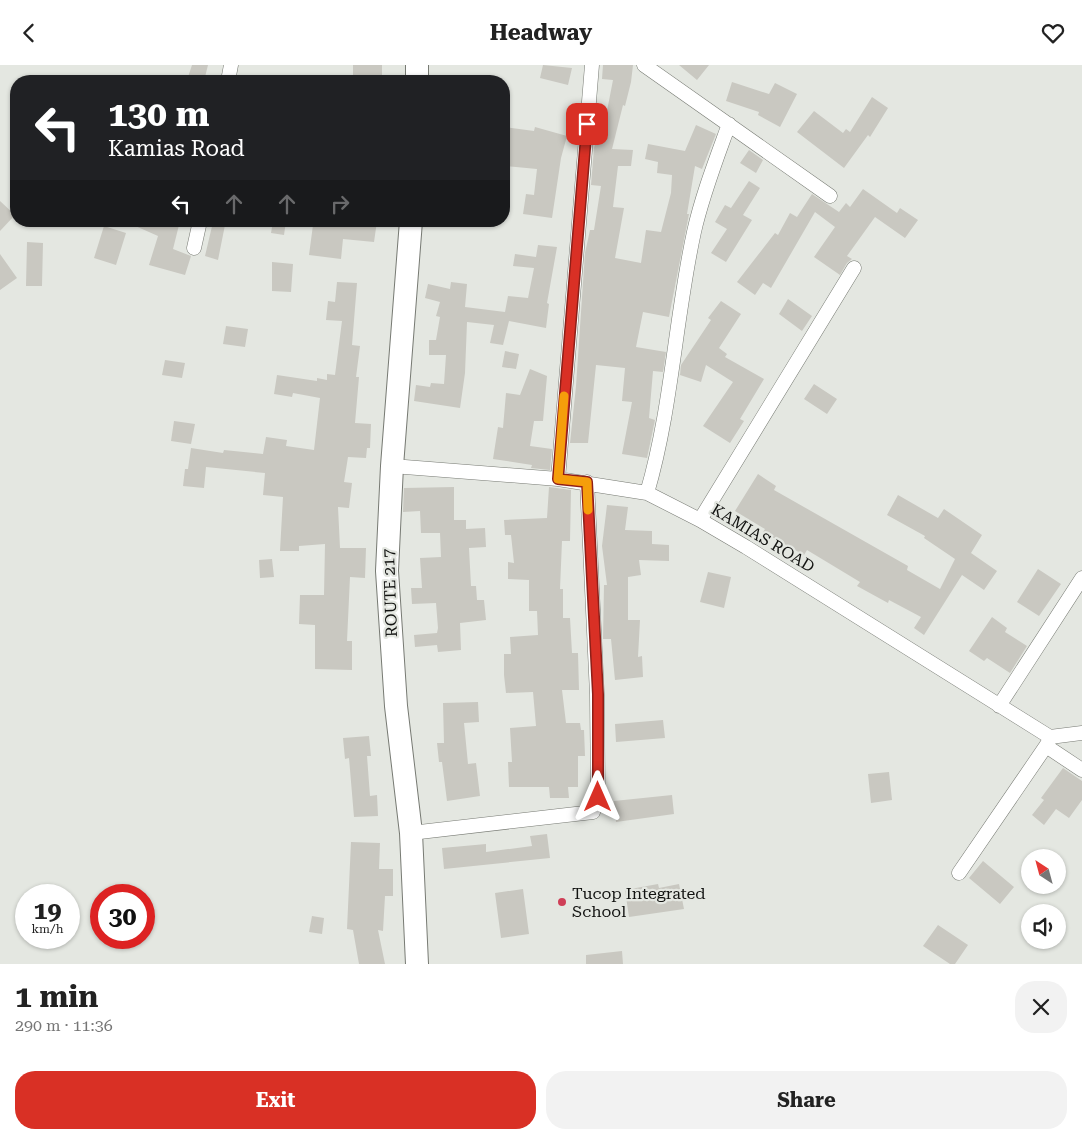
<!DOCTYPE html>
<meta charset="utf-8">
<style>
:root{--surface:#fff;--page:#f2f2f2;--text:#222;--muted:#767676;--accent:#d93025}
body{margin:0;font-family:"Roboto Serif",serif;background:var(--page);color:var(--text);height:100vh;display:flex;flex-direction:column;font-size:19px;white-space:nowrap}
*{box-sizing:border-box;margin:0}
p{font-size:16px;color:var(--muted)}
.icon{flex:none;width:28px;height:28px;fill:none;stroke:currentColor;stroke-width:2;stroke-linecap:round;stroke-linejoin:round}
.map{position:relative;height:899px;overflow:hidden}
.sheet{display:flex;flex-direction:column;background:var(--surface);flex:1}
.sheet>*{flex:none}
.guide{position:absolute;left:10px;top:10px;width:500px;height:152px;border-radius:20px;box-shadow:0 1px 4px #0004;background:#202124;color:#fff;overflow:hidden}
.needle{width:32px;rotate:324deg}
.fabs{position:absolute;left:1021px;top:784px;display:grid;gap:10px}
.fabs a{display:grid;place-items:center;width:45px;height:45px;border-radius:50%;background:var(--surface);box-shadow:0 1px 4px #0004;font-size:25px}
.speed{position:absolute;left:15px;top:819px;display:flex;gap:10px;font-size:25px;font-weight:700;text-align:center}
.speed>*{display:grid;place-content:center;width:65px;height:65px;border-radius:50%;background:var(--surface);box-shadow:0 1px 4px #0004;line-height:1}
.speed small{font-size:12px;font-weight:400}
.speed .limit{border:8px solid #d22;background:#fff;color:#111}
.pin{position:absolute;display:grid;place-items:center;width:42px;height:42px;color:#fff;margin:-21px;border-radius:10px;box-shadow:0 2px 8px #0006}
.me{position:absolute;width:55px;margin:-28px;rotate:0deg;stroke-linejoin:round;filter:drop-shadow(0 0 4px #0008)}
.turn{display:flex;align-items:center;gap:18px;height:105px;padding:0 15px;font-size:22px}
.turn .icon{width:65px;height:65px;stroke-width:2.5}
.turn b{display:block;font-size:35px;line-height:42px}
.lanes{display:flex;align-items:center;height:48px;padding:0 15px;background:#0003;justify-content:center;gap:25px;direction:ltr}
.lanes .off{opacity:.35}
.round{display:grid;place-items:center;flex:none;width:52px;height:52px;border-radius:20px;background:var(--page)}
.summary{display:flex;align-items:center;justify-content:space-between;height:85px;padding:0 15px}
h1{font-size:30px;font-weight:700;line-height:38px}
.action{display:flex;gap:10px;margin-top:auto;padding:10px 15px}
.action a{flex:1;height:58px;border-radius:20px;background:var(--accent);color:#fff;font-size:20px;font-weight:700;line-height:58px;text-align:center}
.action a+a{background:var(--page);color:var(--text)}
header{display:flex;justify-content:space-between;align-items:center;height:65px;padding:0 15px;background:var(--surface);font-size:22px;font-weight:700}
.map>svg:first-child{display:block}
.building{fill:#c9c8c1}
.lines{fill:none;stroke-linecap:round;stroke-linejoin:round}
.street-casing{stroke:#777a73;stroke-width:15}
.primary-casing{stroke:#777a73;stroke-width:24}
.street{stroke:#fff;stroke-width:14}
.primary{stroke:#fff;stroke-width:22}
.route-casing{stroke:#8d1f18;stroke-width:12}
.route{stroke:#d93025;stroke-width:9}
.slow{stroke:#f59e0b;stroke-width:9}
.poi-dot{fill:#cf3f57;stroke:#e4e7e1;stroke-width:2}
.labels{text-anchor:middle;dominant-baseline:central;stroke-width:4.5;stroke-linejoin:round;paint-order:stroke}
.street-label{font-size:16px;fill:#121311;stroke:#e4e7e1}
.poi-label{font-size:16px;fill:#121311;stroke:#e4e7e1;text-anchor:start}
</style>
<header><svg class="icon" aria-label="back" viewBox="0 0 24 24"><path d="M15 5l-7 7 7 7"/></svg>Headway<svg class="icon" aria-label="heart" viewBox="0 0 24 24"><path d="M12 20l-8-8c-3-5 5-10 8-4 3-6 11-1 8 4z"/></svg></header>
<div class="map">
<svg width="1082" height="899" viewBox="0 0 1082 899">
<rect width="100%" height="100%" fill="#e4e7e1"/>
<path class="building" d="M 192,0 L 208,0 L 204,16 L 188,12 Z
M 353,0 L 382,0 L 382,15 L 353,15 Z
M 543,0 L 572,3 L 568,20 L 540,13 Z
M 603,0 L 633,0 L 631,17 L 625,41 L 623,40 L 612,84 L 633,85 L 631,101 L 618,101 L 613,142 L 624,143 L 615,193 L 641,198 L 646,165 L 661,167 L 671,128 L 672,110 L 657,108 L 658,97 L 645,94 L 648,79 L 685,86 L 696,60 L 716,69 L 702,104 L 695,101 L 687,149 L 689,149 L 669,252 L 643,247 L 636,282 L 666,287 L 663,307 L 653,306 L 649,353 L 655,355 L 647,393 L 622,389 L 632,337 L 622,336 L 625,303 L 596,300 L 588,378 L 570,378 L 576,321 L 585,188 L 590,165 L 594,165 L 601,121 L 591,120 L 594,83 L 604,50 L 606,51 L 613,15 L 602,14 Z
M 679,0 L 709,0 L 697,15 Z
M 732,17 L 769,29 L 775,18 L 797,29 L 780,62 L 758,50 L 759,47 L 726,36 Z
M 872,32 L 888,43 L 870,72 L 868,70 L 844,103 L 797,67 L 814,46 L 843,68 L 846,64 L 850,67 Z
M 504,62 L 534,66 L 535,62 L 567,71 L 561,93 L 552,153 L 523,149 L 526,129 L 534,130 L 537,104 L 504,101 Z
M 749,85 L 763,95 L 756,108 L 740,98 Z
M 749,116 L 760,123 L 743,150 L 752,155 L 726,197 L 711,188 L 727,164 L 715,157 L 725,140 L 731,143 Z
M 863,124 L 897,148 L 900,143 L 918,155 L 905,173 L 875,152 L 847,191 L 852,194 L 847,198 L 840,210 L 814,192 L 835,162 L 815,147 L 771,223 L 763,218 L 755,230 L 737,217 L 775,168 L 778,170 L 790,148 L 797,152 L 812,129 L 839,147 L 846,138 L 850,142 Z
M 0,136 L 15,150 L 0,166 Z
M 124,156 L 180,156 L 173,184 L 191,191 L 185,210 L 149,200 L 158,171 Z
M 273,156 L 286,156 L 284,170 L 271,168 Z
M 329,156 L 377,156 L 374,177 L 343,174 L 341,194 L 309,190 L 313,160 L 328,162 Z
M 213,157 L 225,160 L 218,195 L 205,191 Z
M 104,161 L 126,168 L 116,200 L 94,193 Z
M 27,177 L 43,178 L 42,221 L 26,221 Z
M 538,180 L 557,182 L 547,238 L 549,239 L 546,263 L 509,256 L 503,280 L 490,278 L 494,260 L 467,257 L 465,308 L 460,343 L 414,336 L 416,320 L 430,322 L 431,318 L 444,319 L 446,290 L 429,290 L 429,275 L 436,275 L 440,252 L 436,251 L 440,237 L 425,233 L 428,219 L 450,224 L 451,217 L 467,219 L 465,242 L 505,247 L 508,231 L 528,233 L 534,203 L 513,201 L 515,189 L 536,192 Z
M 0,189 L 17,213 L 0,225 Z
M 272,197 L 293,199 L 291,227 L 272,226 Z
M 337,217 L 357,218 L 352,280 L 360,281 L 356,312 L 359,312 L 355,358 L 371,359 L 370,383 L 367,383 L 366,393 L 348,392 L 344,417 L 352,418 L 349,443 L 338,442 L 340,483 L 366,483 L 365,513 L 350,512 L 347,576 L 352,576 L 352,605 L 315,604 L 315,560 L 299,559 L 300,530 L 324,530 L 325,479 L 299,481 L 299,486 L 280,486 L 283,432 L 263,430 L 265,408 L 206,402 L 204,423 L 183,421 L 185,404 L 188,404 L 191,383 L 223,388 L 224,385 L 263,389 L 266,372 L 287,375 L 286,381 L 314,385 L 320,333 L 293,328 L 292,332 L 274,329 L 277,310 L 317,316 L 317,313 L 327,315 L 327,309 L 335,310 L 342,256 L 326,255 L 328,236 L 335,237 Z
M 788,234 L 812,251 L 802,266 L 779,249 Z
M 721,236 L 741,249 L 719,283 L 727,289 L 725,292 L 764,314 L 740,354 L 744,356 L 730,378 L 703,361 L 733,317 L 706,300 L 701,317 L 680,310 L 681,300 L 711,255 L 708,253 Z
M 226,261 L 248,264 L 245,282 L 223,279 Z
M 505,286 L 519,289 L 516,304 L 502,302 Z
M 165,295 L 185,298 L 182,313 L 162,310 Z
M 530,304 L 547,311 L 543,356 L 534,356 L 530,381 L 552,384 L 550,405 L 531,403 L 532,400 L 493,394 L 498,362 L 503,363 L 506,328 L 520,330 Z
M 814,319 L 837,334 L 827,349 L 804,334 Z
M 174,356 L 195,359 L 191,379 L 171,376 Z
M 758,409 L 776,421 L 774,425 L 908,501 L 907,505 L 940,524 L 955,494 L 924,473 L 925,471 L 887,450 L 898,430 L 938,453 L 944,444 L 982,470 L 971,488 L 997,506 L 984,525 L 962,510 L 924,570 L 914,563 L 921,552 L 889,535 L 888,538 L 857,521 L 860,517 L 807,485 L 804,490 L 763,467 L 765,464 L 735,446 Z
M 454,422 L 454,455 L 466,455 L 466,464 L 485,463 L 486,482 L 469,483 L 471,521 L 476,521 L 477,535 L 484,535 L 486,555 L 460,558 L 461,585 L 438,587 L 437,580 L 415,582 L 414,570 L 437,568 L 438,563 L 436,538 L 412,539 L 411,523 L 422,523 L 420,493 L 441,492 L 440,468 L 421,468 L 420,446 L 403,447 L 404,423 Z
M 549,422 L 571,425 L 570,476 L 562,476 L 560,524 L 563,524 L 563,553 L 570,553 L 572,588 L 578,588 L 579,625 L 562,625 L 566,658 L 580,658 L 581,665 L 584,665 L 585,691 L 578,691 L 578,722 L 568,722 L 569,733 L 550,733 L 549,722 L 509,722 L 508,697 L 512,697 L 510,663 L 536,661 L 533,627 L 506,628 L 504,610 L 504,589 L 511,589 L 510,572 L 538,570 L 537,546 L 529,546 L 529,515 L 508,514 L 508,497 L 514,498 L 511,470 L 505,470 L 504,455 L 547,453 Z
M 607,440 L 628,442 L 625,465 L 652,466 L 652,479 L 669,480 L 669,496 L 639,495 L 641,510 L 628,512 L 628,555 L 640,555 L 638,592 L 642,591 L 643,612 L 615,615 L 611,574 L 603,574 L 604,520 L 607,520 L 602,481 Z
M 272,494 L 274,512 L 260,513 L 259,495 Z
M 1038,504 L 1061,519 L 1039,551 L 1017,537 Z
M 708,507 L 731,512 L 724,543 L 700,537 Z
M 992,552 L 1007,563 L 1005,567 L 1027,581 L 1010,608 L 987,593 L 984,596 L 969,586 Z
M 478,637 L 479,657 L 464,658 L 468,699 L 476,698 L 480,731 L 447,736 L 442,697 L 439,697 L 437,678 L 444,678 L 443,638 Z
M 663,655 L 665,673 L 616,677 L 615,659 Z
M 369,671 L 371,691 L 367,691 L 370,731 L 377,730 L 378,751 L 354,752 L 349,693 L 345,694 L 343,673 Z
M 1063,703 L 1082,716 L 1082,735 L 1069,753 L 1056,744 L 1044,760 L 1032,750 L 1044,735 L 1041,733 Z
M 889,707 L 892,735 L 871,738 L 868,709 Z
M 672,730 L 674,749 L 616,757 L 614,736 Z
M 547,769 L 550,793 L 444,804 L 442,783 L 486,779 L 486,787 L 532,781 L 530,771 Z
M 351,777 L 380,778 L 379,804 L 393,804 L 393,831 L 385,831 L 383,866 L 378,865 L 385,899 L 359,899 L 353,865 L 347,864 Z
M 983,796 L 1014,822 L 1000,839 L 969,813 Z
M 658,819 L 659,823 L 679,819 L 684,844 L 629,852 L 625,825 Z
M 523,824 L 529,869 L 501,873 L 495,828 Z
M 312,851 L 324,853 L 322,869 L 309,867 Z
M 938,860 L 968,880 L 955,899 L 950,899 L 923,881 Z
M 622,886 L 623,899 L 586,899 L 586,890 Z"/>
<g class="lines">
<defs>
<path id="street" d="M 644,0 L 830,131
M 228,16 L 231,0
M 194,183 L 200,156
M 392,401 L 558,414 L 647,428 L 700,455 L 746,482 L 1050,672 L 1082,668
M 558,414 L 592,0
M 647,428 C 672,343 675,254 694,167 C 702,131 716,95 729,59
M 700,455 L 854,203
M 999,641 L 1082,513
M 1050,674 L 1046,681 L 1082,705
M 411,768 L 593,747 L 598,732 L 597,629 L 587,417
M 959,808 L 1046,681"/>
<path id="primary" d="M 417,16 L 417,0
M 411,156 L 392,401 L 387,506 L 396,641 L 411,768 L 417,899"/>
</defs>
<use href="#street" class="street-casing"/>
<use href="#primary" class="primary-casing"/>
<use href="#street" class="street"/>
<use href="#primary" class="primary"/>
</g>
<g class="lines">
<defs>
<path id="route" d="M 587,59 L 558,414 L 587,417 L 598,629 L 598,732"/>
</defs>
<use href="#route" class="route-casing"/>
<use href="#route" class="route"/>
<path class="slow" d="M 564,331 L 558,414 L 587,417 L 588,445"/>
</g>
<circle class="poi-dot" cx="562" cy="837" r="5"/>
<g class="labels">
<g class="street-label">
<text transform="translate(763 473) rotate(31)">KAMIAS ROAD</text>
<text transform="translate(390 528) rotate(-92)">ROUTE 217</text>
</g>
<g class="poi-label">
<text x="572" y="828">Tucop Integrated<tspan x="572" dy="18">School</tspan></text>
</g>
</g>
</svg>
<div class="fabs">
<a><svg class="needle" viewBox="-14 -14 28 28"><path d="M0-13l5 13h-10z" fill="#e53935"/><path d="M0 13l5-13h-10z" fill="#767676"/></svg></a>
<a><svg class="icon" aria-label="sound" viewBox="0 0 24 24"><path d="M4 9h4l5-4v14l-5-4H4zM17 9q2 3 0 6"/></svg></a>
</div>
<div class="speed"><div>19<small>km/h</small></div><div class="limit">30</div></div>
<div class="pin" style="left:587px;top:59px;background:#d93025"><svg class="icon" aria-label="arrive" viewBox="0 0 24 24"><path d="M6 21V4h12l-3 4 3 4H6"/></svg></div>
<svg class="me" style="left:598px;top:732px" viewBox="-20 -20 40 40"><path d="M0-17L14 15 0 8-14 15z" fill="#d93025" stroke="#fff" stroke-width="4"/></svg>
<div class="guide">
<div class="turn"><svg class="icon" aria-label="left" viewBox="0 0 24 24"><path d="M17 20v-9H6M10 6l-5 5 5 5"/></svg><div><b>130 m</b>Kamias Road</div></div>
<div class="lanes"><svg class="icon" aria-label="left" viewBox="0 0 24 24"><path d="M17 20v-9H6M10 6l-5 5 5 5"/></svg><svg class="icon off" aria-label="ahead" viewBox="0 0 24 24"><path d="M12 20V5M6 11l6-6 6 6"/></svg><svg class="icon off" aria-label="ahead" viewBox="0 0 24 24"><path d="M12 20V5M6 11l6-6 6 6"/></svg><svg class="icon off" aria-label="right" viewBox="0 0 24 24"><path d="M7 20v-9h11M14 6l5 5-5 5"/></svg></div>
</div>
</div>
<section class="sheet">
<div class="summary"><div><h1>1 min</h1><p>290 m · 11:36</p></div><a class="round"><svg class="icon" aria-label="close" viewBox="0 0 24 24"><path d="M6 6l12 12M18 6L6 18"/></svg></a></div>
<div class="action"><a>Exit</a><a>Share</a></div>
</section>
